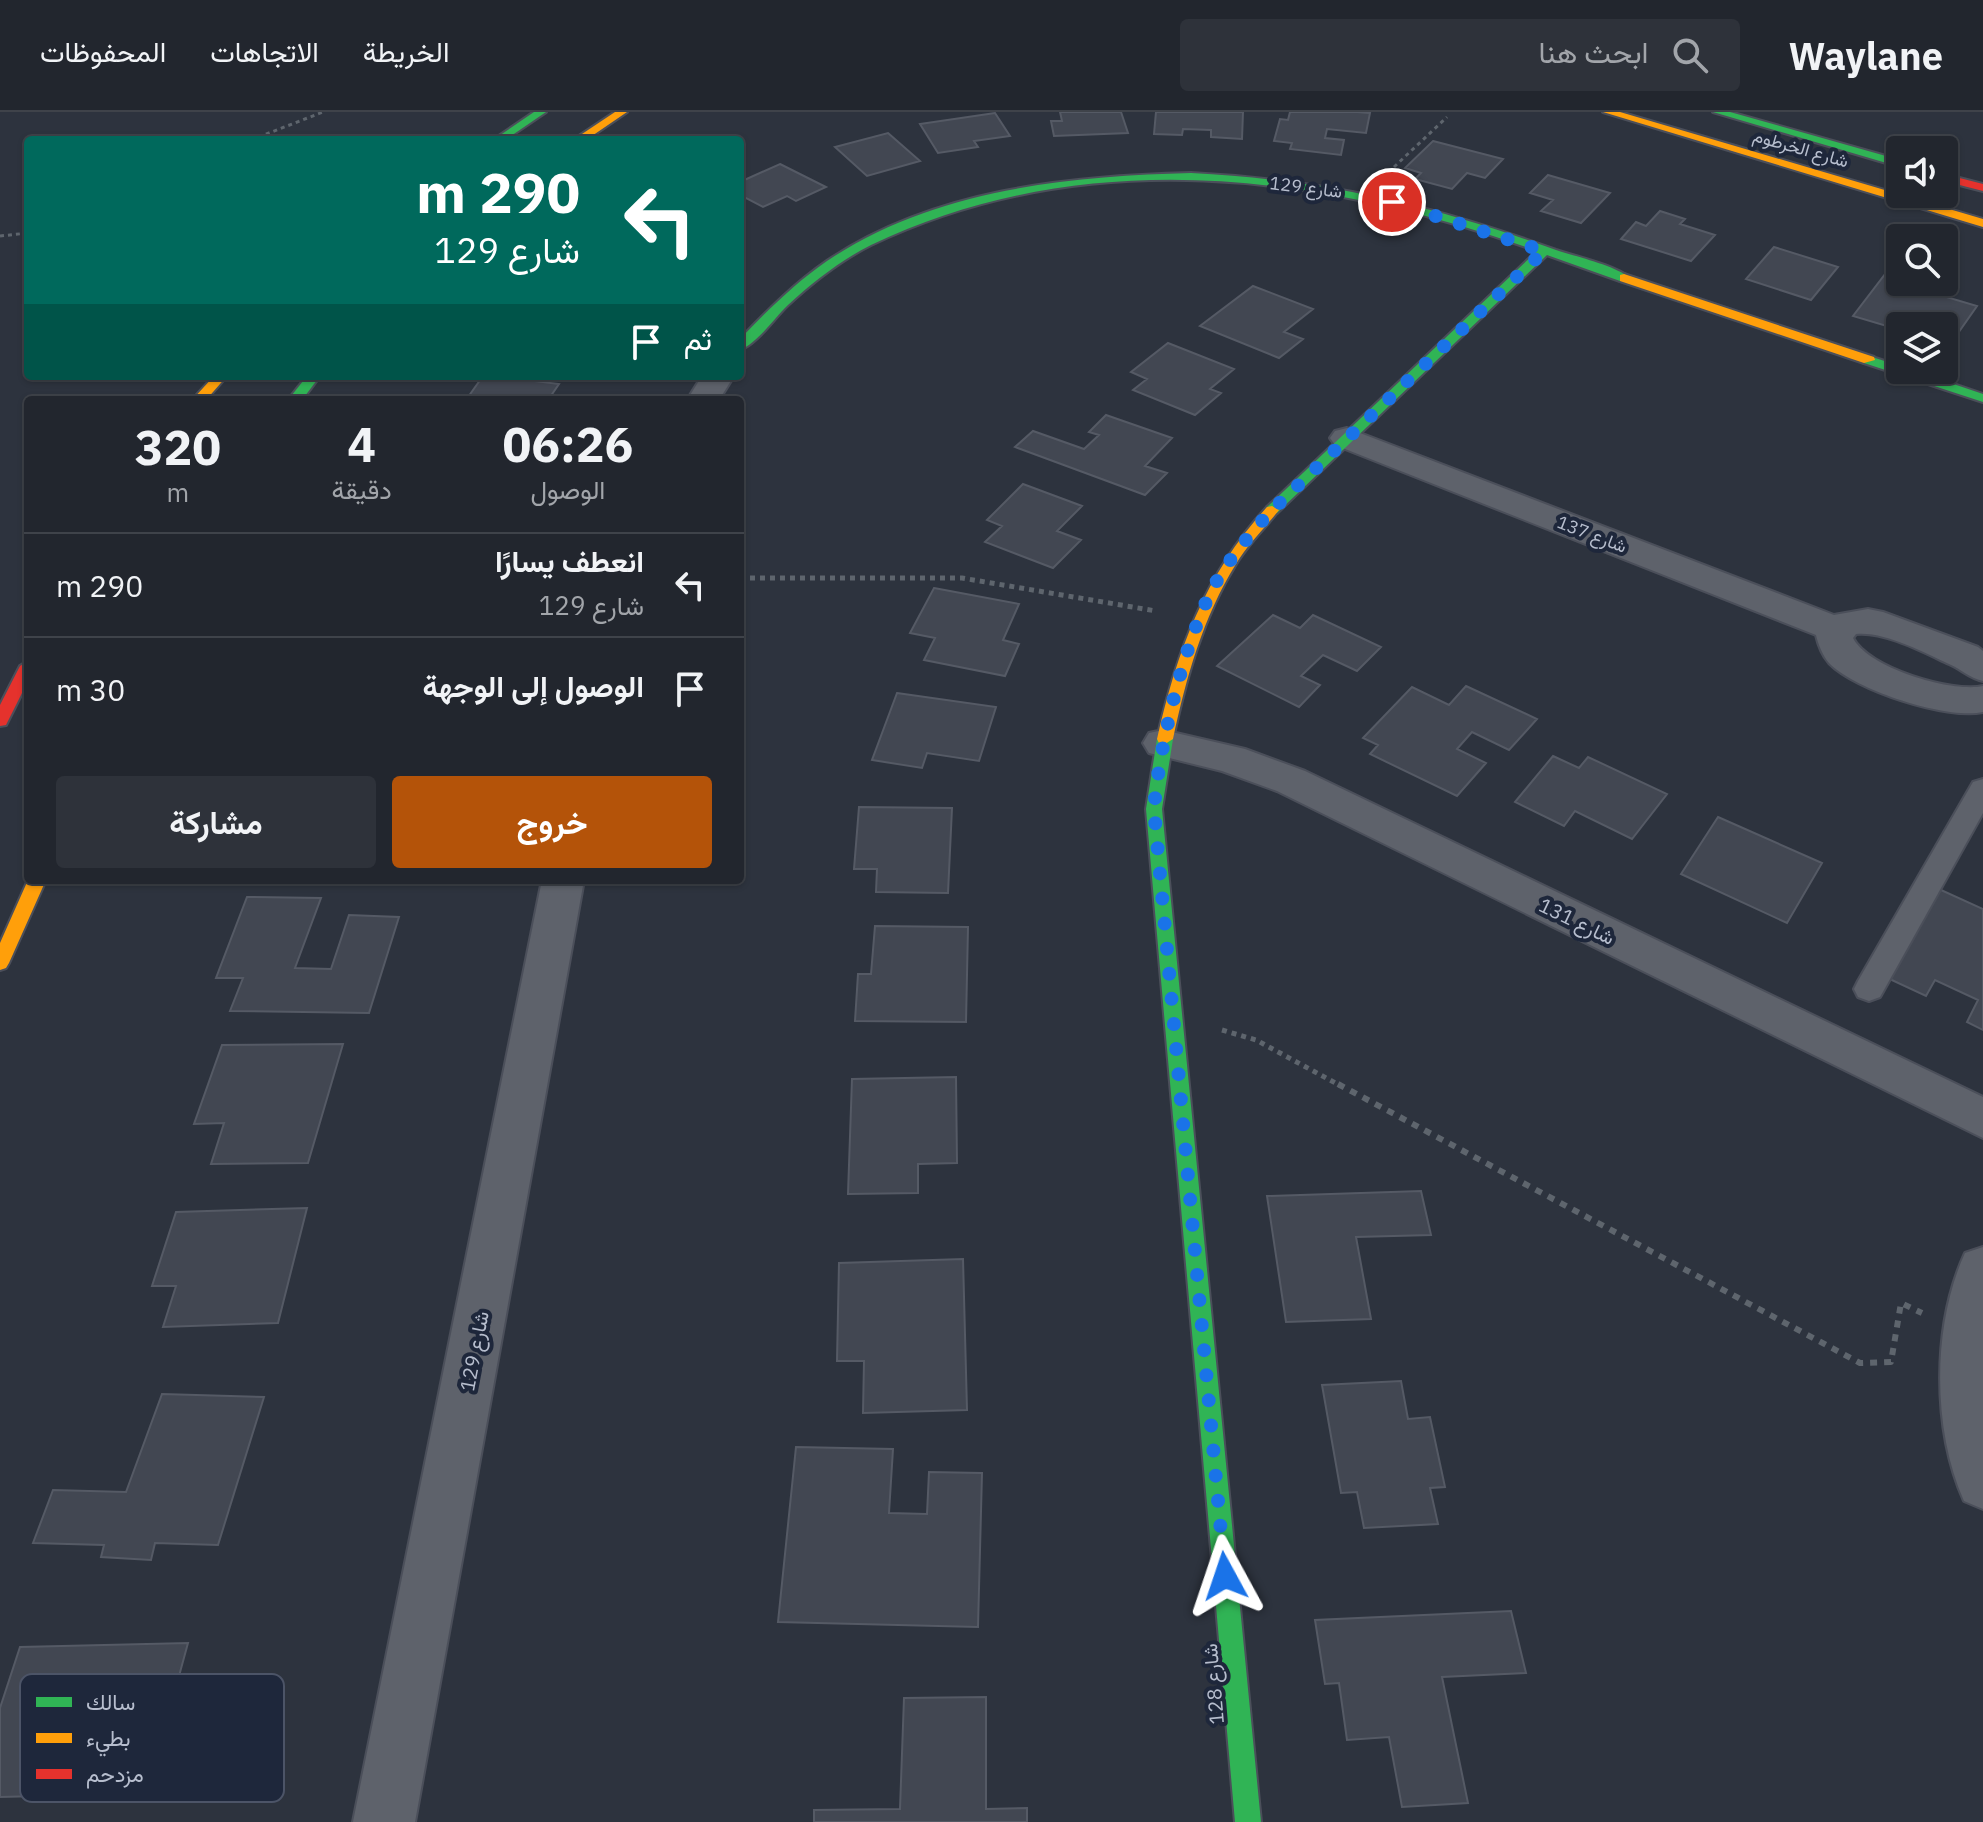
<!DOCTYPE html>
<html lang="ar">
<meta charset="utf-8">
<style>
:root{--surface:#22262e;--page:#2e323a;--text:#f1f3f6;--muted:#a2a5aa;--line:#3f434a;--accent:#b45309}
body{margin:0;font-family:"IBM Plex Sans",Vazirmatn,sans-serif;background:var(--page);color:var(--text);direction:rtl;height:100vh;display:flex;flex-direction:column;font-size:30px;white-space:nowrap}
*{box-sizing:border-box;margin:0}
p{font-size:26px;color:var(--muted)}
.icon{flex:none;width:44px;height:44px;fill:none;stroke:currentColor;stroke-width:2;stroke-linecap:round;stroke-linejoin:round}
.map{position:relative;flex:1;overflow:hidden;direction:ltr}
.drawer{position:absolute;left:24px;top:284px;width:720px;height:488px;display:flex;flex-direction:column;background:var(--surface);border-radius:8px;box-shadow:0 2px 6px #0004,0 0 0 2px var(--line);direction:rtl}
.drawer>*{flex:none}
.hud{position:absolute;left:24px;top:24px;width:720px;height:244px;border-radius:8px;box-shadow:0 2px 6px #0004,0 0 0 2px var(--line);direction:rtl;background:#00695c;color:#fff;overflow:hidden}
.buttons{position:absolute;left:1886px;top:24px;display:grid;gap:16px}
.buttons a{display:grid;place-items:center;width:72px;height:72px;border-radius:8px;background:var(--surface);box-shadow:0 2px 6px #0004,0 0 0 2px var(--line);font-size:40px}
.pin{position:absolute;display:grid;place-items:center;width:68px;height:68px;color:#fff;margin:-34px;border:4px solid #fff;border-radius:50%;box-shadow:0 2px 8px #0007}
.me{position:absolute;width:88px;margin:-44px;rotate:355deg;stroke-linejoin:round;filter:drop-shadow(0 0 6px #0008)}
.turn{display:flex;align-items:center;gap:28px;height:168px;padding:0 32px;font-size:36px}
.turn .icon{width:104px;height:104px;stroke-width:2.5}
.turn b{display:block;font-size:56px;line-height:68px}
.then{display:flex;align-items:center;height:76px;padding:0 32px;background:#0003;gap:16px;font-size:30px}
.eta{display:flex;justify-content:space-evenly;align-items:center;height:136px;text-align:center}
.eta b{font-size:48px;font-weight:700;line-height:56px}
.button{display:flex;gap:16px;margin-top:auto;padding:16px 32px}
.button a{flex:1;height:92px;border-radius:8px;background:var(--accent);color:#fff;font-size:32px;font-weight:700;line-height:92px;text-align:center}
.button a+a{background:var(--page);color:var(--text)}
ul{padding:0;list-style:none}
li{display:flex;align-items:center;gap:24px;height:104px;padding:0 32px;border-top:2px solid var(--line)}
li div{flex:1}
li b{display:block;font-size:30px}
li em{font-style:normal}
header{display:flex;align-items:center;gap:48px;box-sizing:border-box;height:112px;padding:0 40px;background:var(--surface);border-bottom:2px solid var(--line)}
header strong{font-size:38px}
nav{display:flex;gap:44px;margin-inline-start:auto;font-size:28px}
.search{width:560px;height:72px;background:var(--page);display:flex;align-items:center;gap:20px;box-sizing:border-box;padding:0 28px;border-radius:8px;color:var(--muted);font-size:30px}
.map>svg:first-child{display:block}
.building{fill:#424752;stroke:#555a65;stroke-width:2}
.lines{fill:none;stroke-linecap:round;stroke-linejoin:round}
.lane-casing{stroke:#4b4f5a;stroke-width:4}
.street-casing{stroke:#4b4f5a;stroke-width:4}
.fast-casing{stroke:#4b4f5a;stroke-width:4}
.slow-casing{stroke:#4b4f5a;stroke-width:4}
.jam-casing{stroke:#4b4f5a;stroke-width:4}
.path-far2{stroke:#5e656d;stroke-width:3;stroke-dasharray:4 4;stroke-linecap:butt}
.path-far1{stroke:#5e656d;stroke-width:5;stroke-dasharray:5 5;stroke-linecap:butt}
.path{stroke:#5e656d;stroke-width:6;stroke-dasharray:7 7;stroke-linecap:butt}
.lane{fill:#5e626b;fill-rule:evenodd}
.street{fill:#5e626b;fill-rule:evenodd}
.fast{fill:#30b455;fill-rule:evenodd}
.slow{fill:#ff9f0a;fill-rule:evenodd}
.jam{fill:#e5322d;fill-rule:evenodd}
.route{stroke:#1a73e8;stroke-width:14;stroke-dasharray:0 25.2}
.labels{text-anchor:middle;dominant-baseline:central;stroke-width:8;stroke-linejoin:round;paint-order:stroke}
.far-street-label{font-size:18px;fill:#b7bece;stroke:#1e273b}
.street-label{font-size:20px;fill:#b7bece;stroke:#1e273b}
.key{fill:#1e273b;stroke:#4c5467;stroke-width:2}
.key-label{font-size:22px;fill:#b7bece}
</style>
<header>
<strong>Waylane</strong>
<div class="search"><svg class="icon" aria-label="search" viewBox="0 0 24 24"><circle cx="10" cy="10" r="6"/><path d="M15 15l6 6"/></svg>ابحث هنا</div>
<nav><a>الخريطة</a><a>الاتجاهات</a><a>المحفوظات</a></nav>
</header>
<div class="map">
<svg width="1983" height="1710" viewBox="0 0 1983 1710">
<rect width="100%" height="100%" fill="#2d333e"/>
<path class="building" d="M 1060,0 L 1121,0 L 1128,21 L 1054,24 L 1051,9 L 1062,9 Z
M 1156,0 L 1243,0 L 1242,27 L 1211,25 L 1211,18 L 1183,17 L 1182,23 L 1154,22 Z
M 1290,0 L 1357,0 L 1370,1 L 1366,21 L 1327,17 L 1325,26 L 1344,28 L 1341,43 L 1290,37 L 1292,31 L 1274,29 L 1280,7 L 1288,8 Z
M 995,1 L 1010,24 L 974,29 L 978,35 L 938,41 L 920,12 Z
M 888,21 L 920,49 L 867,64 L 835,35 Z
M 1433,29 L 1503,47 L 1485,66 L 1467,61 L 1452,77 L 1415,67 L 1421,61 L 1405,56 Z
M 780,52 L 826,75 L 796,89 L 787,84 L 763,95 L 740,83 L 740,70 Z
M 1548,63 L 1610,81 L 1581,111 L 1541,99 L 1553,88 L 1530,81 Z
M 1660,99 L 1685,107 L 1680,112 L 1715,123 L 1691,149 L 1621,127 L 1636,110 L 1646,114 Z
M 1774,135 L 1838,155 L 1811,188 L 1746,167 Z
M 1889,157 L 1900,161 L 1900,170 L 1921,170 L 1916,176 L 1977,194 L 1949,234 L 1944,232 L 1944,214 L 1900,214 L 1900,218 L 1853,204 Z
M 1253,174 L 1313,197 L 1284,220 L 1303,227 L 1279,246 L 1200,214 Z
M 1168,231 L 1234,257 L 1210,277 L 1221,281 L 1195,303 L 1133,278 L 1147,267 L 1131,260 Z
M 483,264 L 493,264 L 559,272 L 548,288 L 466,288 Z
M 1106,303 L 1172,326 L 1145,354 L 1167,361 L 1145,383 L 1015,335 L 1033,319 L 1084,337 L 1099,323 L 1089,320 Z
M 1023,372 L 1082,394 L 1057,419 L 1081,428 L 1053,456 L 985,430 L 1002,414 L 987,408 Z
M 934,476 L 1019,492 L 1003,528 L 1019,532 L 1005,564 L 924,548 L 935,526 L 910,521 Z
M 1273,503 L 1300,516 L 1313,503 L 1381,535 L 1357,559 L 1323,543 L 1301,564 L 1320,573 L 1299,595 L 1217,554 Z
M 1466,574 L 1537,607 L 1509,638 L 1472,620 L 1457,637 L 1486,651 L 1457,684 L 1370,642 L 1378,633 L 1363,626 L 1412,575 L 1449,593 Z
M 897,581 L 996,595 L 979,649 L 927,641 L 922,656 L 872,648 Z
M 1553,644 L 1579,656 L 1588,645 L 1667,682 L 1632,727 L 1575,699 L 1564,714 L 1515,690 Z
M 859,695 L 952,696 L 948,781 L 876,780 L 877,757 L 854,757 Z
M 1718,705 L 1822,751 L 1787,811 L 1681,762 Z
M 1930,773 L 1983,797 L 1983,918 L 1967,910 L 1978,888 L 1935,868 L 1926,884 L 1881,863 Z
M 247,785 L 321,786 L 295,856 L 331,857 L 349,803 L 399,805 L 369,901 L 230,899 L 243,866 L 216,866 Z
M 875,814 L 968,815 L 966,910 L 855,909 L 858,862 L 871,862 Z
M 343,932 L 308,1051 L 211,1052 L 224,1011 L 194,1012 L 222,933 Z
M 956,965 L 957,1051 L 918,1052 L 918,1081 L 848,1082 L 852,967 Z
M 1421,1079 L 1431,1123 L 1356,1125 L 1371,1207 L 1286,1210 L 1267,1084 Z
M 307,1096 L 278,1211 L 163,1215 L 176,1174 L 152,1174 L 176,1100 Z
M 963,1147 L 967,1298 L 863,1301 L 864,1249 L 837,1249 L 839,1151 Z
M 1401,1269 L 1408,1307 L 1430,1305 L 1445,1375 L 1430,1376 L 1438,1412 L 1364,1416 L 1357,1380 L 1341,1381 L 1322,1273 Z
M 162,1282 L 264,1285 L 218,1433 L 155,1431 L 151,1448 L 101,1445 L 104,1433 L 33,1431 L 53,1378 L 126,1380 Z
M 796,1335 L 893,1337 L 889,1401 L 927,1402 L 929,1360 L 982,1361 L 978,1515 L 778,1510 Z
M 1511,1499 L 1526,1561 L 1442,1565 L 1468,1691 L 1402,1695 L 1389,1625 L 1347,1628 L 1339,1571 L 1325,1572 L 1315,1508 Z
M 188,1531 L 158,1641 L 89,1643 L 77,1683 L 0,1685 L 0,1596 L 20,1535 Z
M 986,1585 L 986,1697 L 1027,1696 L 1027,1710 L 814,1710 L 814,1698 L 900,1697 L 904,1586 Z"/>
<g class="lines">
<defs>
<path id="lane" d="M 1983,667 L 1983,701 L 1880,885 L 1869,889 L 1858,885 L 1854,877 L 1858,869 L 1973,670 Z"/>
<path id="street" d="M 702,264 L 734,264 L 719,288 L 687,288 Z
M 1347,316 L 1834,503 L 1868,497 L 1883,500 L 1978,535 L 1983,539 L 1983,569 C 1969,566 1961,557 1949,552 C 1923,540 1884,519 1856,522 L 1853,526 C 1868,556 1952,581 1983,574 L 1983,600 C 1947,608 1855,578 1829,551 C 1823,544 1818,532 1816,523 L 1335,333 L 1330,326 L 1335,319 Z
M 1163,618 L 1245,637 L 1305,659 L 1983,985 L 1983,1026 L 1277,679 L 1222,659 L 1149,641 L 1143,631 L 1149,621 Z
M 542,768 L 584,768 L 415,1710 L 353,1710 Z
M 1983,1135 L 1983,1397 L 1964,1389 C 1932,1317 1932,1213 1965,1141 Z"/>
<path id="fast" d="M 534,0 L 546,0 L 505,28 L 493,28 Z
M 1713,0 L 1730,0 L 1900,48 L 1900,55 Z
M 1191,61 C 1325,68 1429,92 1556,138 C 1577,145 1614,153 1630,166 L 1620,169 L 1547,143 L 1277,401 L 1272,402 L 1265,398 L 1267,395 L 1537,139 C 1322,61 1085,31 871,133 C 841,148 813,170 788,193 C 774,206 758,231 740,238 L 740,227 C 767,199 795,171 827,149 C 932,78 1067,64 1191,61 Z
M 1869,244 L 1900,254 L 1900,258 L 1912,258 L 1983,282 L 1983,290 L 1864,251 L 1864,245 Z
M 307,264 L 320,264 L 302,288 L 288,288 Z
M 1165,622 L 1173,627 L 1162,697 L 1261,1710 L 1235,1710 L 1146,697 L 1157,627 Z"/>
<path id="slow" d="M 615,0 L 627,0 L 586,28 L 573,28 Z
M 1603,0 L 1620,0 L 1983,107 L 1983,115 Z
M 1624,162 L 1874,245 L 1875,248 L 1864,251 L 1620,169 L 1620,163 Z
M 214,264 L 227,264 L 206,288 L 192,288 Z
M 1272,394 L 1279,398 C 1265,416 1248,432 1236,452 C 1203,505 1186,566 1173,627 L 1165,632 L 1159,631 L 1157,627 C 1177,539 1205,462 1267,395 Z
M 28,768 L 46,768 L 9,851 L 6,856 L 0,858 L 0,831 Z"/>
<path id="jam" d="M 1944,62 L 1983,72 L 1983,79 L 1944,69 Z
M 28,549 L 28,569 L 6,613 L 0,614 L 0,593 L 20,554 Z"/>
</defs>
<use href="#lane" class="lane-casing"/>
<use href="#street" class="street-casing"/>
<use href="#fast" class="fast-casing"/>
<use href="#slow" class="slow-casing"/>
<use href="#jam" class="jam-casing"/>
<path class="path-far2" d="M 251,28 L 323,0
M 1394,55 L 1447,5
M 0,124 L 28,121"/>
<path class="path-far1" d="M 740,466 L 962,466 L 1156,499
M 1222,918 L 1256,928 L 1341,974"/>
<path class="path" d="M 1338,972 L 1860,1251 L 1891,1250 L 1901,1191 L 1922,1201"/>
<use href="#lane" class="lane"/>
<use href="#street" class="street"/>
<use href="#fast" class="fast"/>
<use href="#slow" class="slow"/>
<use href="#jam" class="jam"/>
</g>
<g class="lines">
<path class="route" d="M 1225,1464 L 1154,697 C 1159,635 1184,531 1213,476 C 1227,449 1248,425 1268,402 L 1544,139 L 1392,90"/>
</g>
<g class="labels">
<g class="far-street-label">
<text transform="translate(1801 36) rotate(16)">شارع الخرطوم</text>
<text transform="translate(1306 75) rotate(7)">شارع 129</text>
<text transform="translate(1592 422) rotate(21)">شارع 137</text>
</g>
<g class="street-label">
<text transform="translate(1577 809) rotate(26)">شارع 131</text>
<text transform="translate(474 1239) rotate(-79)">شارع 129</text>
<text transform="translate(1213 1572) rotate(-95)">شارع 128</text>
</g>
</g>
<rect x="20" y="1562" width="264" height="128" rx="12" class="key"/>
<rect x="36" y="1585" width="36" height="10" fill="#30b455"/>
<rect x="36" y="1621" width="36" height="10" fill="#ff9f0a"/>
<rect x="36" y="1657" width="36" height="10" fill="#e5322d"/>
<g class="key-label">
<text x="86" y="1598">سالك</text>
<text x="86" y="1634">بطيء</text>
<text x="86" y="1670">مزدحم</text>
</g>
</svg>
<div class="buttons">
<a><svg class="icon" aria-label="sound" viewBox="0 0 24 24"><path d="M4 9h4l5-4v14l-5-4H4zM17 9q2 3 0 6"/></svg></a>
<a><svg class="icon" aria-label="search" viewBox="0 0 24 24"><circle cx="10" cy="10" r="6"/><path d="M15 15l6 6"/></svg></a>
<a><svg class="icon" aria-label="layers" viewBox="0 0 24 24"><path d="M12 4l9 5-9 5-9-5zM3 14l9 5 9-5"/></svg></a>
</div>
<div class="pin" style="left:1392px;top:90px;background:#d93025"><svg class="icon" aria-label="arrive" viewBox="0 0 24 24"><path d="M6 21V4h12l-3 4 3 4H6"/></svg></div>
<svg class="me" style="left:1225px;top:1464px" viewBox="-20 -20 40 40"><path d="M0-17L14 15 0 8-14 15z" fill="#1a73e8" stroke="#fff" stroke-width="4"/></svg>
<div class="hud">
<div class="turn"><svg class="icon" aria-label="left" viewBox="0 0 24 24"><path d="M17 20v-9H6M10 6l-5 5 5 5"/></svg><div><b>290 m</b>شارع 129</div></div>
<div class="then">ثم<svg class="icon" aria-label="arrive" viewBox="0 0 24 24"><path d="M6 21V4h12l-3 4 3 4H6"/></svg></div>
</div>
<section class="drawer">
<div class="eta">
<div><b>06:26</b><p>الوصول</p></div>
<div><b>4</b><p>دقيقة</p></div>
<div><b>320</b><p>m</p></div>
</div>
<ul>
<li><svg class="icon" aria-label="left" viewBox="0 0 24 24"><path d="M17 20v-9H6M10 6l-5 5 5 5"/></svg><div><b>انعطف يسارًا</b><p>شارع 129</p></div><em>290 m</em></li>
<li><svg class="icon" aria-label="arrive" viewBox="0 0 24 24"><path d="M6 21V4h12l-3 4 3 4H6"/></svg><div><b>الوصول إلى الوجهة</b></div><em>30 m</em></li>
</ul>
<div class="button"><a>خروج</a><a>مشاركة</a></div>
</section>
</div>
